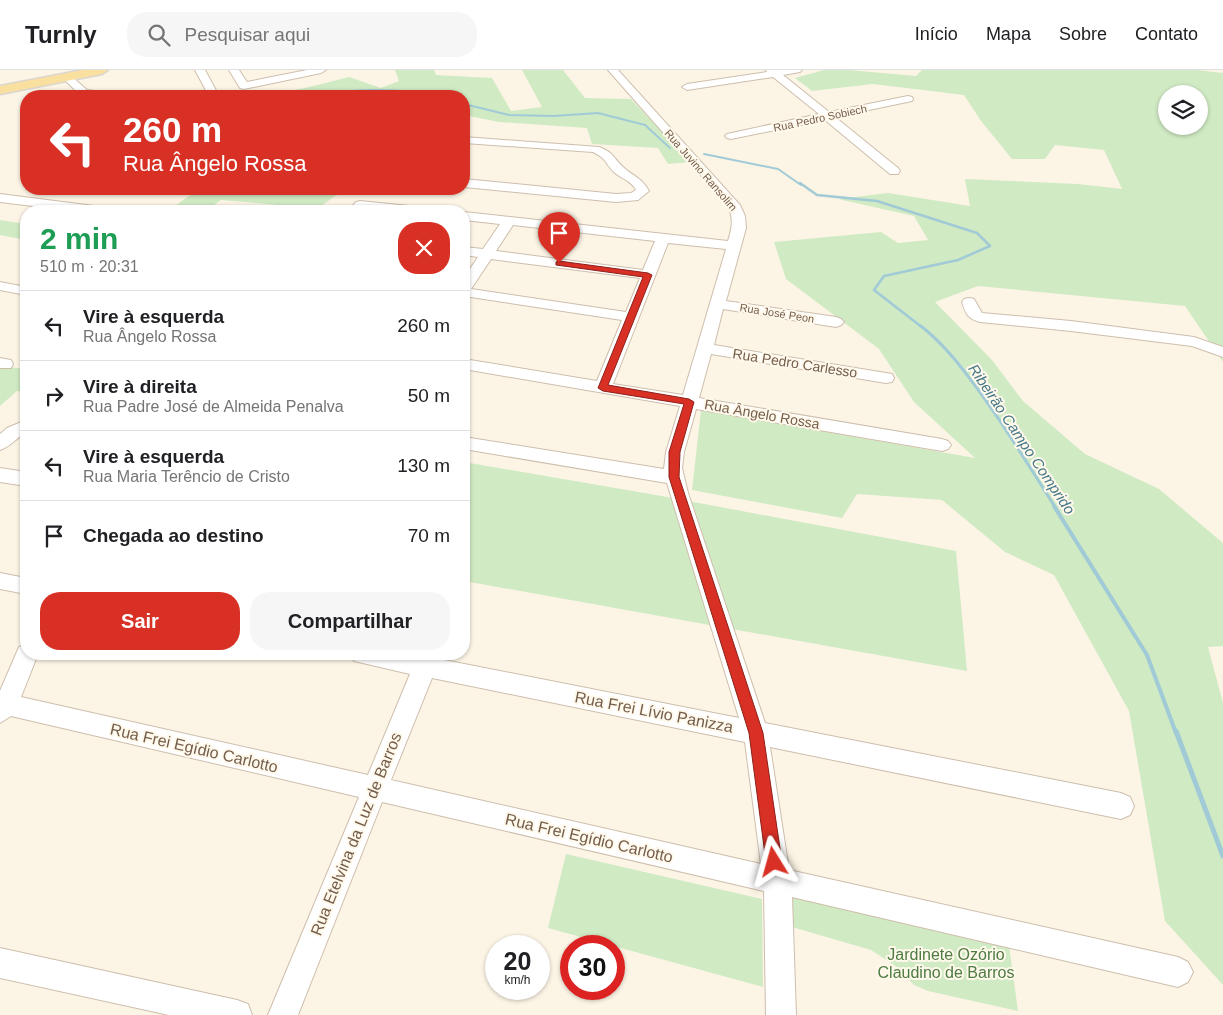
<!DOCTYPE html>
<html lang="pt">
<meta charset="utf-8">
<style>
:root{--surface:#fff;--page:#f6f6f6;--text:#202124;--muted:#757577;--line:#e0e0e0;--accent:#d93025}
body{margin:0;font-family:Arial,sans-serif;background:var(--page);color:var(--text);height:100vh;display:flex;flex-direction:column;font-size:19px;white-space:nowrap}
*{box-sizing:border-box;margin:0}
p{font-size:16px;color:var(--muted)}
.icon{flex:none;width:28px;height:28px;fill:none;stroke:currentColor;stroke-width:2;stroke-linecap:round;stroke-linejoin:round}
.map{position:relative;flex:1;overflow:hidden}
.sheet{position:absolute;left:20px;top:135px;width:450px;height:455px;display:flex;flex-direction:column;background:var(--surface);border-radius:20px;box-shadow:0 1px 4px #0004}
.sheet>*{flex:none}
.top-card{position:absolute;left:20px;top:20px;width:450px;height:105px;border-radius:20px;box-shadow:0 1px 4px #0004;background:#d93025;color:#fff;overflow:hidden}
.fabs{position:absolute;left:1158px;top:15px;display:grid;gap:10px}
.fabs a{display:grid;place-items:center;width:50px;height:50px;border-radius:50%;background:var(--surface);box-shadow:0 1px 4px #0004;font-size:25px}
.speed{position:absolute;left:485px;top:865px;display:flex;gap:10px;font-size:25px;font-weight:700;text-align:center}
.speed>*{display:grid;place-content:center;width:65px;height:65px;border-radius:50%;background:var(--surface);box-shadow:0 1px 4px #0004;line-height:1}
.speed small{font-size:12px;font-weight:400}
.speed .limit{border:8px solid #d22;background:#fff;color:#111}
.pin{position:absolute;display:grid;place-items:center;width:42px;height:42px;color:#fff;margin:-51px -21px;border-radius:50% 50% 50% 0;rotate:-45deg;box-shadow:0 0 5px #0007}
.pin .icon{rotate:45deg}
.me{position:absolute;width:55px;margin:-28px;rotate:352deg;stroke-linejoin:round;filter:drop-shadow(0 0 4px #0008)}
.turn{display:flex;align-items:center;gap:18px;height:105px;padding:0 20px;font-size:22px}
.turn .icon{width:65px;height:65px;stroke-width:2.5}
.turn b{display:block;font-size:35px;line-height:42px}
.round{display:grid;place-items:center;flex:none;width:52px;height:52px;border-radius:20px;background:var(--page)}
.summary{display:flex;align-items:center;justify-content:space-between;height:85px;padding:0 20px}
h1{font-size:30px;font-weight:700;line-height:38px;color:#1e9e55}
.button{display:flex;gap:10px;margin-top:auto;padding:10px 20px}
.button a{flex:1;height:58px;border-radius:20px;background:var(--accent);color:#fff;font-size:20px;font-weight:700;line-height:58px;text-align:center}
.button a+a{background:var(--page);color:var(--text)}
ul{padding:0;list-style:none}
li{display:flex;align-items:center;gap:15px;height:70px;padding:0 20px;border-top:1px solid var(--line)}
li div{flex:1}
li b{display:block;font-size:19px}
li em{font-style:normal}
header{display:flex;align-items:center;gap:30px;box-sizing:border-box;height:70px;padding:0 25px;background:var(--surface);border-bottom:1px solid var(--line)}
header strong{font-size:24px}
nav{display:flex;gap:28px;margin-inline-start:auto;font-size:18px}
.search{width:350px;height:45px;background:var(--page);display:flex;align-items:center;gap:12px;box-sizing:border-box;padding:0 18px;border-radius:20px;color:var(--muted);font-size:19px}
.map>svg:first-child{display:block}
.green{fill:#d0eac4;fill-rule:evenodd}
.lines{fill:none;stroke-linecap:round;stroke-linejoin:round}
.stream-far4{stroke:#a1cad7;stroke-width:2}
.stream-far3{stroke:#a1cad7;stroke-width:2.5}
.stream-far2{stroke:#a1cad7;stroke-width:3}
.stream-far1{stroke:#a1cad7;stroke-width:4}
.stream{stroke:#a1cad7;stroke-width:5}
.minor-casing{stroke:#cebeac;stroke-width:2}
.major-casing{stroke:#dbd5d0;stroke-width:3}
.minor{fill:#fff;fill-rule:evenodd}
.major{fill:#fae09f;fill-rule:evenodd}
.route{fill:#d93025;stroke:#8d1f18}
.labels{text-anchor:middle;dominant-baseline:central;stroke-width:4;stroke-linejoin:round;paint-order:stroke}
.far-street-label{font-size:11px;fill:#755d4b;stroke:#fff9ec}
.street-label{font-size:14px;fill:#755d4b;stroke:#fff9ec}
.water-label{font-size:15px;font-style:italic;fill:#457788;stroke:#fff9ec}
.near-street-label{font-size:16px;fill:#755d4b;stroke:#fff9ec}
.near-park-label{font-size:16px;fill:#4e7b42;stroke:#fff9ec}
</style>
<header>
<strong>Turnly</strong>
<div class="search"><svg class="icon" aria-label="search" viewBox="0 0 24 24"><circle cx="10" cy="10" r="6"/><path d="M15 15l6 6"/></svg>Pesquisar aqui</div>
<nav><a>Início</a><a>Mapa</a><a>Sobre</a><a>Contato</a></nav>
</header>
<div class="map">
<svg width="1223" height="945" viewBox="0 0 1223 945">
<rect width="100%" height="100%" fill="#fcf5e6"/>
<path class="green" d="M 395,0 L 434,0 L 436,5 L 492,8 L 511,41 L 542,37 L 522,0 L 563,0 L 585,28 L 631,29 L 690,92 L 668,94 L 658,78 L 592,74 L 587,58 L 499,52 L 464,45 L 464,26 L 259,26 L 305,18 L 349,7 L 381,18 L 399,11 Z
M 824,0 L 849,0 L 916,6 L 922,0 L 1197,0 L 1223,3 L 1223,292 L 1185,236 L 978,216 L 935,232 L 992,290 L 1023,331 L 1085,384 L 1159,419 L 1223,473 L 1223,576 L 1208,577 L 1223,633 L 1223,915 L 1165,851 L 1129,641 L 1054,505 L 1005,482 L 942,430 L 857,424 L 842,448 L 692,420 L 701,340 L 975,388 L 914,332 L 879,279 L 786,209 L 774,172 L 881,162 L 898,173 L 928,170 L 914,146 L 838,129 L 888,123 L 970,136 L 965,109 L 1078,114 L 1122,119 L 1104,80 L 1055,75 L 1045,89 L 1012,89 L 981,51 L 964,25 L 873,14 L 812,21 L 795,8 ZM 1166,24 L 1199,24 L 1199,56 L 1166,56 Z
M 156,119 L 345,119 L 314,141 L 278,135 L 221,130 L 206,141 L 168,141 L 193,123 Z
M 0,150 L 26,154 L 26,170 L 0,165 Z
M 0,296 L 26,299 L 26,322 L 17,321 L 0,336 Z
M 464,392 L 656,425 L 956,481 L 967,601 L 464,511 Z
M 566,784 L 762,829 L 763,917 L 548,858 Z
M 789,825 L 1009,875 L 1018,941 L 928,921 L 914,915 L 894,895 L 871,880 L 792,857 Z"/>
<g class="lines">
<path class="stream-far4" d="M 307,26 C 351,20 393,16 436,26
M 464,34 L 509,45 L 554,46 L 598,43 L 645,55 L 670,78
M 704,84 L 778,99 L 801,115"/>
<path class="stream-far3" d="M 800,113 L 817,125 L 877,131 L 977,163 L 990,176 L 958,190 L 884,206 L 874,220 L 923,258"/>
<path class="stream-far2" d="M 921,256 C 946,276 963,299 982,325 C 1008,361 1031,399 1055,437"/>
<path class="stream-far1" d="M 1054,436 L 1147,585 L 1176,663"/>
<path class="stream" d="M 1176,661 L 1223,786"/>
<defs>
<path id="minor" d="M 195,0 L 205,0 L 219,26 L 209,26 Z
M 229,0 L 239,0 L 247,12 L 307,0 L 326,0 L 321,3 L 244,19 L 240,18 Z
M 608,0 L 618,0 L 740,135 L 745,146 L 746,158 L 726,231 L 836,247 L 841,249 L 844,252 L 841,255 L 836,257 L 723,239 L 714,275 L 886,303 L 892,304 L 894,308 L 892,312 L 886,313 L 711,284 L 699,328 L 942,369 L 948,371 L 951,375 L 948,379 L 942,381 L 696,339 L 684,382 L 682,398 L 688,423 L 765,653 L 1121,723 L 1130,727 L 1134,736 L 1130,745 L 1121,749 L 770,677 L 789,800 L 1178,887 L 1188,892 L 1193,902 L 1188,912 L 1178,917 L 792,827 L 796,945 L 766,945 L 764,821 L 382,732 L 298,945 L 268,945 L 359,727 L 11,646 L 0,653 L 0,621 L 19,577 L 26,575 L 26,584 L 38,584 L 21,627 L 368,705 L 410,604 L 354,591 L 351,584 L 439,584 L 439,589 L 739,648 L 667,413 L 464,379 L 464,367 L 664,399 L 666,382 L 680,336 L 464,299 L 464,289 L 597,311 L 622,250 L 464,226 L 464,208 L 478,187 L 464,185 L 464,177 L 483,179 L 500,154 L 464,150 L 464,142 L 728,171 C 732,158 734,149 728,136 ZM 513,155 L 655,171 L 643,200 L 496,181 ZM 668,173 L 726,179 L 683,325 L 613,314 ZM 491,189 L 640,208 L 626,242 L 471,219 ZM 432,608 L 745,672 L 761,794 L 391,710 Z
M 766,0 L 802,0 L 800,2 L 783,5 L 829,42 L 908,26 L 912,27 L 913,29 L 912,31 L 835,47 L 898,98 L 900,101 L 898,104 L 890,104 L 825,50 L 731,69 L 727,68 L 725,66 L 727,64 L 819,44 L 773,7 L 687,20 L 682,17 L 687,14 L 767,2 Z
M 67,4 L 70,5 L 87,20 L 110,23 L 115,26 L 80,25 L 62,7 Z
M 464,67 L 599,77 C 616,84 612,87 623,97 C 634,107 641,107 649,121 L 638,130 L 616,132 L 464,117 L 464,109 L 616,124 L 631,123 L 636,120 C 631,110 621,109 614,102 C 604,92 607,89 593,82 L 464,73 Z
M 0,124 L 102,137 L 108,141 L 74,141 L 0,132 Z
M 360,131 L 420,137 L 426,141 L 384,141 L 363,139 L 361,141 L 348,141 L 356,132 Z
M 0,212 L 26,217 L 26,225 L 0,220 Z
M 969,228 L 974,229 L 982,243 L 1071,251 L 1194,267 L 1223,277 L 1223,287 L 1192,276 L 1071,261 L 980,252 C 967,248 966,244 962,232 L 964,229 Z
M 0,288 L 11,290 L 13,294 L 11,298 L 0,298 Z
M 26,350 L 26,363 C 16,368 10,377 0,380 L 0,364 L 7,358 Z
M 0,398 L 26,402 L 26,416 L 0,412 Z
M 0,503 L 26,508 L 26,524 L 0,519 Z
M 0,878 L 237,930 L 248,934 L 252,945 L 169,945 L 0,908 Z"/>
<path id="major" d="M 83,0 L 108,0 L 102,4 L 0,24 L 0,16 Z"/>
</defs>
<use href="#minor" class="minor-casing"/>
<use href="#major" class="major-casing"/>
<use href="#minor" class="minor"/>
<use href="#major" class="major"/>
</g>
<path class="route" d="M 559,191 L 648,203 L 652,205 L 608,315 L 689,329 L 694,332 L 680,382 L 679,407 L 763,663 L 782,792 L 779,798 L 774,800 L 769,798 L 766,792 L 749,663 L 669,407 L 669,382 L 684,334 L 603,321 L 598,318 L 643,207 L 556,195 L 556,192 Z"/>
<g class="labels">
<g class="far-street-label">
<text transform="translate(820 48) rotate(-12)">Rua Pedro Sobiech</text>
<text transform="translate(701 100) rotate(49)">Rua Juvino Ransolim</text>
<text transform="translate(777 243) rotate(9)">Rua José Peon</text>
</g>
<g class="street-label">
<text transform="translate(795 293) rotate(9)">Rua Pedro Carlesso</text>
<text transform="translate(762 344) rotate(10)">Rua Ângelo Rossa</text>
</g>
<g class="water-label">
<text transform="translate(1022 369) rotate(56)">Ribeirão Campo Comprido</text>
</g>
<g class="near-street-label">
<text transform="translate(654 642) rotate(11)">Rua Frei Lívio Panizza</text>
<text transform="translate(194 678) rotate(13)">Rua Frei Egídio Carlotto</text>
<text transform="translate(356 764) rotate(-68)">Rua Etelvina da Luz de Barros</text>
<text transform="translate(589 768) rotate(13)">Rua Frei Egídio Carlotto</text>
</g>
<g class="near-park-label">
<text x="946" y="884">Jardinete Ozório<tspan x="946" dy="18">Claudino de Barros</tspan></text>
</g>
</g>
</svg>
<div class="fabs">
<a><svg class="icon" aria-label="layers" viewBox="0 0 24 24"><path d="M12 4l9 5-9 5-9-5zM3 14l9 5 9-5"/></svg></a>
</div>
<div class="speed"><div>20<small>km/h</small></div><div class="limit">30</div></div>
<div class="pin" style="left:559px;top:193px;background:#d93025"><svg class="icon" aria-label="arrive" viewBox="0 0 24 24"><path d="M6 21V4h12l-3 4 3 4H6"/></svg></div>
<svg class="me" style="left:774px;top:792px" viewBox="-20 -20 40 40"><path d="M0-17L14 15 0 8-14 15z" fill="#d93025" stroke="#fff" stroke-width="4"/></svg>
<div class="top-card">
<div class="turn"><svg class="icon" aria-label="left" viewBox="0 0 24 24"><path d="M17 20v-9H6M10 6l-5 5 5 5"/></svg><div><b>260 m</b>Rua Ângelo Rossa</div></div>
</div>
<section class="sheet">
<div class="summary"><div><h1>2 min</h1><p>510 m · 20:31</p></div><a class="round" style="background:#d93025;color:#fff"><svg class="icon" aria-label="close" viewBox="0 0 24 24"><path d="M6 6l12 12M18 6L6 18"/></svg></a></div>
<ul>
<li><svg class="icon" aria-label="left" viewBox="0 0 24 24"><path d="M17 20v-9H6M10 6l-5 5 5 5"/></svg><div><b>Vire à esquerda</b><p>Rua Ângelo Rossa</p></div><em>260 m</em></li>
<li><svg class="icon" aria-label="right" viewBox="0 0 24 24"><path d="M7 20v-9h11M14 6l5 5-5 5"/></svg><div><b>Vire à direita</b><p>Rua Padre José de Almeida Penalva</p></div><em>50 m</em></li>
<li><svg class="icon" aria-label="left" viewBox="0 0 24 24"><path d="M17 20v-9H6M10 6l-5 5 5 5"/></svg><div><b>Vire à esquerda</b><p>Rua Maria Terêncio de Cristo</p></div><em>130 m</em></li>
<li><svg class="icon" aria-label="arrive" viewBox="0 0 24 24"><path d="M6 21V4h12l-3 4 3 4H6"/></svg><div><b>Chegada ao destino</b></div><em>70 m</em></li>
</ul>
<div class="button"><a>Sair</a><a>Compartilhar</a></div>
</section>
</div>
